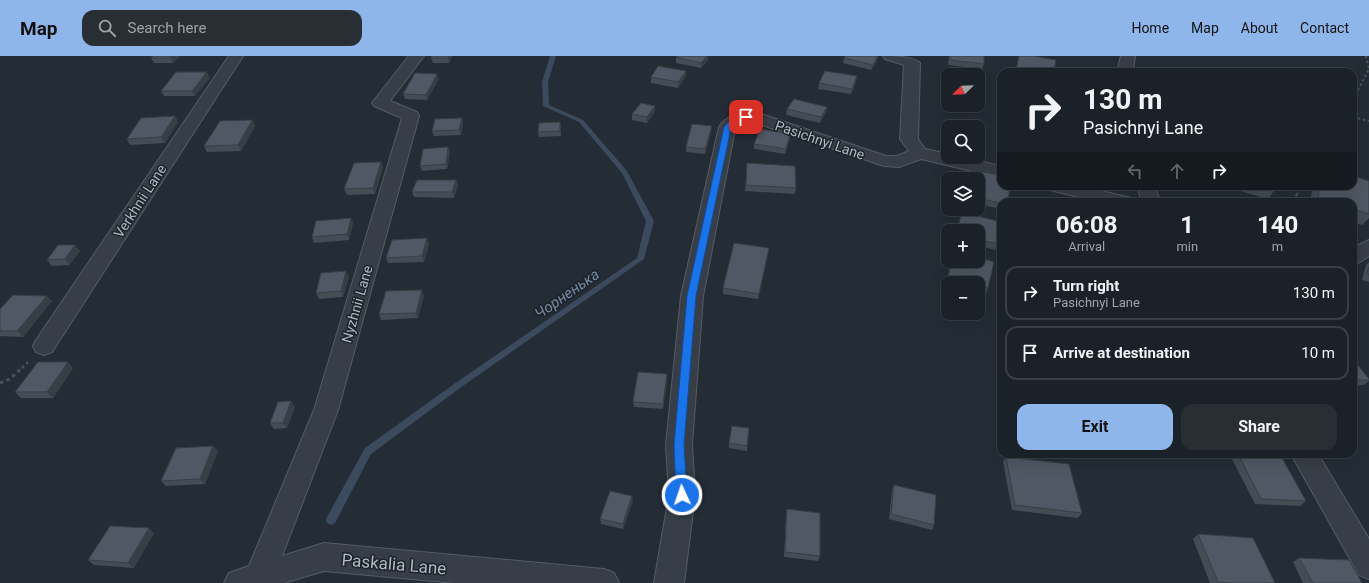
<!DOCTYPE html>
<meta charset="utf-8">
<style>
:root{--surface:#1b2128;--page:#282e34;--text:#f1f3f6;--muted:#a0a3a8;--line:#393e45;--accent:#8fb6ea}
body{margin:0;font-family:Roboto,sans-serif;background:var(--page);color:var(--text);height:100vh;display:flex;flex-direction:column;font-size:15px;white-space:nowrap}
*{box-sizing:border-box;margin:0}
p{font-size:13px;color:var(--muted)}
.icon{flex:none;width:22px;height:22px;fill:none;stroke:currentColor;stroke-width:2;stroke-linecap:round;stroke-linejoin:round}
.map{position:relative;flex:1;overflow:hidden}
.panel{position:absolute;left:997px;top:142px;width:360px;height:260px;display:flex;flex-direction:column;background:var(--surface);border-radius:12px;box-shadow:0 4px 16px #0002,0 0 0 1px var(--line)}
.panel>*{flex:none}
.guide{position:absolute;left:997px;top:12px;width:360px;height:122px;border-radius:12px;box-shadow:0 4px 16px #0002,0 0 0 1px var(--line);background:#1b2128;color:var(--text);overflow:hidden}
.needle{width:26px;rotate:247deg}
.buttons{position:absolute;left:941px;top:12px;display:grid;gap:8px}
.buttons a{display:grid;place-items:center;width:44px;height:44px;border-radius:8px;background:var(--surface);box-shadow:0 4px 16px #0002,0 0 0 1px var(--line);font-size:20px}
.pin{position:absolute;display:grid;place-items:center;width:34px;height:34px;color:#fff;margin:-17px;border-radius:8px;box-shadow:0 2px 6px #0006}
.me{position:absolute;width:44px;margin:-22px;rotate:357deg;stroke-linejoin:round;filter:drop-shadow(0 0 3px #0008)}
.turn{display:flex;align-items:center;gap:14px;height:84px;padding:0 20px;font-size:18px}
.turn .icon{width:52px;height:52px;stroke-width:2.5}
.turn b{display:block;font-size:28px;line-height:34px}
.lanes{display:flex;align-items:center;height:38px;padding:0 20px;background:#0003;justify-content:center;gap:20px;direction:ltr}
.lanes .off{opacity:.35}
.eta{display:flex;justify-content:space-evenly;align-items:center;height:68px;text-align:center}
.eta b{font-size:24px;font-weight:700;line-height:28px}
.cta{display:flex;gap:8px;margin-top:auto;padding:8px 20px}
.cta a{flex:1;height:46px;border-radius:12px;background:var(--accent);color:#111;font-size:16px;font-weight:700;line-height:46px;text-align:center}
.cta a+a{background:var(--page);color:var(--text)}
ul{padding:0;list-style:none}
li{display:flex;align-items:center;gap:12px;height:54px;margin:0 8px 6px;padding:0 12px;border:2px solid var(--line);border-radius:12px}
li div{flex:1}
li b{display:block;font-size:15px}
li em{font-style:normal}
header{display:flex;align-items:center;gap:24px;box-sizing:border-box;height:56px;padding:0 20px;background:var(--accent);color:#111}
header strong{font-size:19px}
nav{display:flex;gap:22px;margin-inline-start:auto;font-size:14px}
.search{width:280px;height:36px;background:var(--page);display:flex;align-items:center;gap:10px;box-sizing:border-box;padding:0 14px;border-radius:12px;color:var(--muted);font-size:15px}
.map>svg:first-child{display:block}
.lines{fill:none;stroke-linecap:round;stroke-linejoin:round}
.stream{fill:#3b4b5d;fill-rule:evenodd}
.minor-casing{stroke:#555c64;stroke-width:2}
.path-far2{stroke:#455557;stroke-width:2;stroke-dasharray:2.5 2.5;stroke-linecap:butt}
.path-far1{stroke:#455557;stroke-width:2.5;stroke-dasharray:3 3;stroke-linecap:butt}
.path{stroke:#455557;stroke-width:3;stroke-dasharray:3.5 3.5;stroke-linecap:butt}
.minor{fill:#373e47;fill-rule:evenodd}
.wall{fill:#444c56}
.shaded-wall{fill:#373e46}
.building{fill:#4f5864;stroke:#373e46}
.route{fill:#1a73e8;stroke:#114b97}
.labels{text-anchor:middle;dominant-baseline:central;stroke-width:3;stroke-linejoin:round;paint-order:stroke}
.street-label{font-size:14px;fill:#b2b9c3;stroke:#1c232b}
.water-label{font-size:15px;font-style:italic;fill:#768ba3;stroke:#1c232b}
.near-street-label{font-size:17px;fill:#b2b9c3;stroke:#1c232b}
</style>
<header>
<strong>Map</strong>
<div class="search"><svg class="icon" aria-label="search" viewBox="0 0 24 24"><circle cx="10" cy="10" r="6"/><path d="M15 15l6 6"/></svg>Search here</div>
<nav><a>Home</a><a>Map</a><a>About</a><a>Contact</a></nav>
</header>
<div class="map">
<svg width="1369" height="527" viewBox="0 0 1369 527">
<rect width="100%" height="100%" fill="#242c36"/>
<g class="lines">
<path class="stream" d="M 550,0 L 556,0 L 548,26 L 549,49 L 583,64 L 627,115 L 654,165 L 644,203 L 460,332 L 371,398 L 335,467 L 331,469 L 327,467 L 326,464 L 327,461 L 365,392 L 454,328 L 637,202 L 646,165 L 622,117 L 579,66 L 543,50 L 542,26 Z"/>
<defs>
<path id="minor" d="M 229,0 L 243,0 L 52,296 L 44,299 L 36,296 L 33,290 L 36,284 Z
M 409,0 L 424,0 L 390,45 L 417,56 L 419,60 L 338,354 L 282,500 L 324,487 L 604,513 L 614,517 L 619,527 L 455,527 L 324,515 L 284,527 L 224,527 L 229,517 L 249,510 L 314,354 L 402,62 L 374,50 L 372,47 Z
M 883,0 C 893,0 913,0 920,7 L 918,83 L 925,93 L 948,98 L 948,101 L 960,101 L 1001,110 L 1001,122 L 921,103 L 899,111 L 884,110 L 756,67 L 744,67 L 735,73 L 703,240 L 692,389 L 695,439 L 684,527 L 654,527 L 669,439 L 666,389 L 681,240 L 719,71 C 727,58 744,56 758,57 L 886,100 L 897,100 L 909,95 L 900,83 L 904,9 L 885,3 Z
M 1121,0 L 1135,0 L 1133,16 L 1117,16 Z
M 1048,130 L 1081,130 L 1131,142 L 1133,146 L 1099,146 L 1050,134 Z
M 1137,130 L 1155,130 L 1160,146 L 1142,146 Z
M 1369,184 L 1369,200 L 1360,206 L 1353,208 L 1353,192 Z
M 1291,398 L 1318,398 L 1369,483 L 1369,523 L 1359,519 Z"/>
</defs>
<use href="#minor" class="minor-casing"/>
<path class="path-far2" d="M 1353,43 L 1369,13 L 1366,0
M 1353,61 L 1369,65
M 1297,139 L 1300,130"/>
<path class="path-far1" d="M 1294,146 L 1297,138
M 22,312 L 28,306"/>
<path class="path" d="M 0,327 L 10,323 L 23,311"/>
<use href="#minor" class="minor"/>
</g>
<path class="wall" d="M 153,0 L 180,0 L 173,7 L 154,7 L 151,2 Z
M 452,0 L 449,7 L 433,7 L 431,2 Z
M 878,0 L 877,5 L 871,14 L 843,7 L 844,2 Z
M 949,0 L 984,0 L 984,8 L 982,13 L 948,9 Z
M 1019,0 L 1033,0 L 1054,16 L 1015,16 Z
M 676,1 L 708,4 L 701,12 L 676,7 Z
M 437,18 L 438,24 L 427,44 L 405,43 L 403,38 Z
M 686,20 L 678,32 L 651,27 L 651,21 Z
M 210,22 L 195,40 L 164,40 L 161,35 Z
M 856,26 L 851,38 L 818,33 L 819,27 Z
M 655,50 L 655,55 L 647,67 L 632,64 L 632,58 Z
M 827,51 L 826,56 L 820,67 L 786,59 L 787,53 Z
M 175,60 L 178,66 L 165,87 L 130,89 L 127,83 Z
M 252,64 L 255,70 L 241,95 L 207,96 L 204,90 Z
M 463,67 L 461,79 L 434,80 L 432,75 Z
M 561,72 L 561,80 L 539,81 L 538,76 Z
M 711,76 L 705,98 L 686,96 L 686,91 Z
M 790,78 L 790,83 L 785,98 L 754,93 L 754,88 Z
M 448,91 L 450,96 L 447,113 L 422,115 L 420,110 Z
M 747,107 L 796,132 L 795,138 L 745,135 Z
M 383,111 L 375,138 L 347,139 L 344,133 Z
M 977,115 L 1001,146 L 1001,153 L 978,148 L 978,123 L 975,123 Z
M 456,124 L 458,129 L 454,142 L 414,141 L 412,136 Z
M 1369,125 L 1369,162 L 1362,169 L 1353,166 L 1353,146 L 1310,146 L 1313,130 L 1353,130 Z
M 1222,130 L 1277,130 L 1276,132 L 1268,143 Z
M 962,156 L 997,188 L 995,194 L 978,189 L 978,175 L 956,175 Z
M 351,162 L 353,167 L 349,184 L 314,187 L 312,181 Z
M 429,188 L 424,206 L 388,207 L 386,202 Z
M 75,189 L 80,195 L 69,209 L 52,210 L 47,204 Z
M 769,192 L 758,243 L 723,238 L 723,232 Z
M 952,205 L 978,205 L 988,232 L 986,238 L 978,236 L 978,227 L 946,227 Z
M 1369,206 L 1369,226 L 1362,224 L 1366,209 Z
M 349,221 L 343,241 L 319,243 L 316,237 Z
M 424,239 L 418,262 L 381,264 L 379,258 Z
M 52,245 L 23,281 L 0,280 L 0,253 Z
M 1353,303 L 1369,323 L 1369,325 L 1364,329 L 1353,330 Z
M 68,306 L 73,312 L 53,342 L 21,342 L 15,336 Z
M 667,318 L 667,324 L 663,353 L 634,351 L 633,346 Z
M 295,351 L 287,372 L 274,373 L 270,367 Z
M 749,372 L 747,395 L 729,392 L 729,387 Z
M 218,395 L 205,428 L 166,430 L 161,425 Z
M 1237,398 L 1249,398 L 1306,445 L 1300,450 L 1255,448 L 1232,403 Z
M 1006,401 L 1082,457 L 1078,462 L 1012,454 L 1003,406 Z
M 894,429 L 934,469 L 932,474 L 889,463 L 892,434 Z
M 633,445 L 623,473 L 601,468 L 600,463 Z
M 787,453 L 820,500 L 818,505 L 784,501 L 786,458 Z
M 154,477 L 134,512 L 94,509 L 88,504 Z
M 1198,478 L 1275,527 L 1210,527 L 1193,483 Z
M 1299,502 L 1362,527 L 1303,527 L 1293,506 Z"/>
<path class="shaded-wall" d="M 172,0 L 180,0 L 173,7 L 170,2 Z
M 449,0 L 452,0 L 449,7 L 448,2 Z
M 707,0 L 708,0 L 708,4 L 701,12 L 701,7 Z
M 878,0 L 877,5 L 871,14 L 873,9 Z
M 686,15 L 686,20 L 678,32 L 678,26 Z
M 207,16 L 210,22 L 195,40 L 192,35 Z
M 437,18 L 438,24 L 427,44 L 426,39 Z
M 857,20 L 856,26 L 851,38 L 852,33 Z
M 655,50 L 655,55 L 647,67 L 647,61 Z
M 827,51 L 826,56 L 820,67 L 821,61 Z
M 175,60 L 178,66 L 165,87 L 161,81 Z
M 462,62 L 463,67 L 461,79 L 459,74 Z
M 252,64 L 255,70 L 241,95 L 238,89 Z
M 560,66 L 561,72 L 561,80 L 560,75 Z
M 712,70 L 711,76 L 705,98 L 705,93 Z
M 790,78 L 790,83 L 785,98 L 786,93 Z
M 448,91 L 450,96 L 447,113 L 446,108 Z
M 381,106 L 383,111 L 375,138 L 373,132 Z
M 456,124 L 458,129 L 454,142 L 452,136 Z
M 351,162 L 353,167 L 349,184 L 347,178 Z
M 427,182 L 429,188 L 424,206 L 422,200 Z
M 75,189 L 80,195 L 69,209 L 65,203 Z
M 346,215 L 349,221 L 343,241 L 341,235 Z
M 422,234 L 424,239 L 418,262 L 416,257 Z
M 47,240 L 52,245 L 23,281 L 17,275 Z
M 68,306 L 73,312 L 53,342 L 47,336 Z
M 667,318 L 667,324 L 663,353 L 663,348 Z
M 291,345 L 295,351 L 287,372 L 283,367 Z
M 213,390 L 218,395 L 205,428 L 200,423 Z
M 632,440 L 633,445 L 623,473 L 623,468 Z
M 149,472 L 154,477 L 134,512 L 128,507 Z"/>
<path class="building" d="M 153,0 L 172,0 L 170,2 L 151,2 Z
M 432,0 L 449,0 L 448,2 L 431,2 Z
M 677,0 L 707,0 L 701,7 L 676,1 Z
M 845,0 L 878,0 L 873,9 L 844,2 Z
M 950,0 L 984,0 L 984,8 L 950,4 Z
M 1019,0 L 1033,0 L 1056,4 L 1054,16 L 1016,16 Z
M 658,10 L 686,15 L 678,26 L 651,21 Z
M 825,15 L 857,20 L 852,33 L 819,27 Z
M 176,16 L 207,16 L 192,35 L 161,35 Z
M 415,17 L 437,18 L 426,39 L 403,38 Z
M 794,43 L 827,51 L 821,61 L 787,53 Z
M 641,47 L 655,50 L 647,61 L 632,58 Z
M 175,60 L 161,81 L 127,83 L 141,62 Z
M 462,62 L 459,74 L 432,75 L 435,63 Z
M 252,64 L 238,89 L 204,90 L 220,65 Z
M 560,66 L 560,75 L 538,76 L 539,67 Z
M 692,68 L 712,70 L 705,93 L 686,91 Z
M 760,73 L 790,78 L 786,93 L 754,88 Z
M 448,91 L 446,108 L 420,110 L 423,93 Z
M 381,106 L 373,132 L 344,133 L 354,107 Z
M 747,107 L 795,110 L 796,132 L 746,129 Z
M 977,115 L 1001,119 L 1001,130 L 1010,130 L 1008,146 L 1001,146 L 1001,147 L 978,142 L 978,123 L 976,123 Z
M 1353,120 L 1369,125 L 1369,158 L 1353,153 L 1353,146 L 1331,146 L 1318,142 L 1320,130 L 1353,130 Z
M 417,124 L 456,124 L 452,136 L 412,136 Z
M 1268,130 L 1277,130 L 1276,132 Z
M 962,156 L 1001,166 L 1001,169 L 997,188 L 978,183 L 978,175 L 957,175 Z
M 351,162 L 347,178 L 312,181 L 316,165 Z
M 427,182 L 422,200 L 386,202 L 392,184 Z
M 734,187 L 769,192 L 759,238 L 723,232 Z
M 58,189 L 75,189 L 65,203 L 47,204 Z
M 978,201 L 994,206 L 988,232 L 978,229 L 978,227 L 970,227 L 948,221 L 952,205 L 978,205 Z
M 1369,211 L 1369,219 L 1367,218 Z
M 346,215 L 341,235 L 316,237 L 321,217 Z
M 422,234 L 416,257 L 379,258 L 386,235 Z
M 13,239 L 47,240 L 17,275 L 0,275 L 0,253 Z
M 1353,303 L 1369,323 L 1369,324 L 1353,324 Z
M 38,306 L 68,306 L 47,336 L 15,336 Z
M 638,316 L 667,318 L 663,348 L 633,346 Z
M 291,345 L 283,367 L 270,367 L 278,346 Z
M 732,370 L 749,372 L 747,390 L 729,387 Z
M 213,390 L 200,423 L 161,425 L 176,392 Z
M 1238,398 L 1281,400 L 1306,445 L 1261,443 Z
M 1006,401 L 1069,408 L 1082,457 L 1015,449 Z
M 894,429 L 936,439 L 934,469 L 891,458 Z
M 610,435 L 632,440 L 623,468 L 600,463 Z
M 787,453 L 820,457 L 820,500 L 785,496 Z
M 110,470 L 149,472 L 128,507 L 88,504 Z
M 1198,478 L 1253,482 L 1275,527 L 1232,527 L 1218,526 Z
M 1299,502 L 1349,504 L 1362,527 L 1313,527 Z"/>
<path class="route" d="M 746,59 L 749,61 L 748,63 L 736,66 L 731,72 L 696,240 L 684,389 L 687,439 L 686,442 L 682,444 L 678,442 L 676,439 L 674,389 L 687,240 L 724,71 L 731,63 Z"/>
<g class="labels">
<g class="street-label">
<text transform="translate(820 84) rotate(19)">Pasichnyi Lane</text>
<text transform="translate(140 145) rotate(-57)">Verkhnii Lane</text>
<text transform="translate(357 248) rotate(-74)">Nyzhnii Lane</text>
</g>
<g class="water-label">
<text transform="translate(567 238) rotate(-35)">Чорненька</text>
</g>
<g class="near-street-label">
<text transform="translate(394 508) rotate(5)">Paskalia Lane</text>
</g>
</g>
</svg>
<div class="buttons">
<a><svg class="needle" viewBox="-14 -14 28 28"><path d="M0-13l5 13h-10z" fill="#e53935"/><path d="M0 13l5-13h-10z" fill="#a0a3a8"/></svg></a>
<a><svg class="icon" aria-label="search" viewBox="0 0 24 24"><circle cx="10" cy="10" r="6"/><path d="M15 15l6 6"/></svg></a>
<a><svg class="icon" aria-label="layers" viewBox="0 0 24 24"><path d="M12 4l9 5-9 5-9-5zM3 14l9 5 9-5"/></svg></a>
<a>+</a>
<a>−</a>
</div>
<div class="pin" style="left:746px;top:61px;background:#d93025"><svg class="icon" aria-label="arrive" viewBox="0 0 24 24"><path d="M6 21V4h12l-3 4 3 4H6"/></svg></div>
<svg class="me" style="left:682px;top:439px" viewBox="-20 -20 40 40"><circle r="17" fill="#1a73e8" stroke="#fff" stroke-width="3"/><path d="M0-11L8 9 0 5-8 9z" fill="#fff"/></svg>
<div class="guide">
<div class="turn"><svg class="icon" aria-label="right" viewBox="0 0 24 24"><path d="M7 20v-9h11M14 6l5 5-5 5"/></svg><div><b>130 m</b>Pasichnyi Lane</div></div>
<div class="lanes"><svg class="icon off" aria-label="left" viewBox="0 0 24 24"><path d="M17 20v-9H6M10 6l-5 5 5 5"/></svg><svg class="icon off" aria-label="ahead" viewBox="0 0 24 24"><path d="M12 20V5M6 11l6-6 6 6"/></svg><svg class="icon" aria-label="right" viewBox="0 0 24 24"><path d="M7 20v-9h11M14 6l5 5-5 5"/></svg></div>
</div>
<section class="panel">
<div class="eta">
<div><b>06:08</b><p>Arrival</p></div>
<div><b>1</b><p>min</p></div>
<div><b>140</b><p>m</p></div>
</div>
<ul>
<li><svg class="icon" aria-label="right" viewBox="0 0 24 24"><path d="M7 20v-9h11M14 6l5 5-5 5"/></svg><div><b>Turn right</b><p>Pasichnyi Lane</p></div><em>130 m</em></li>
<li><svg class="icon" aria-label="arrive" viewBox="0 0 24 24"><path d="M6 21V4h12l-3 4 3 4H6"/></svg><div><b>Arrive at destination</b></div><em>10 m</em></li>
</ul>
<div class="cta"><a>Exit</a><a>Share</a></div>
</section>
</div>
